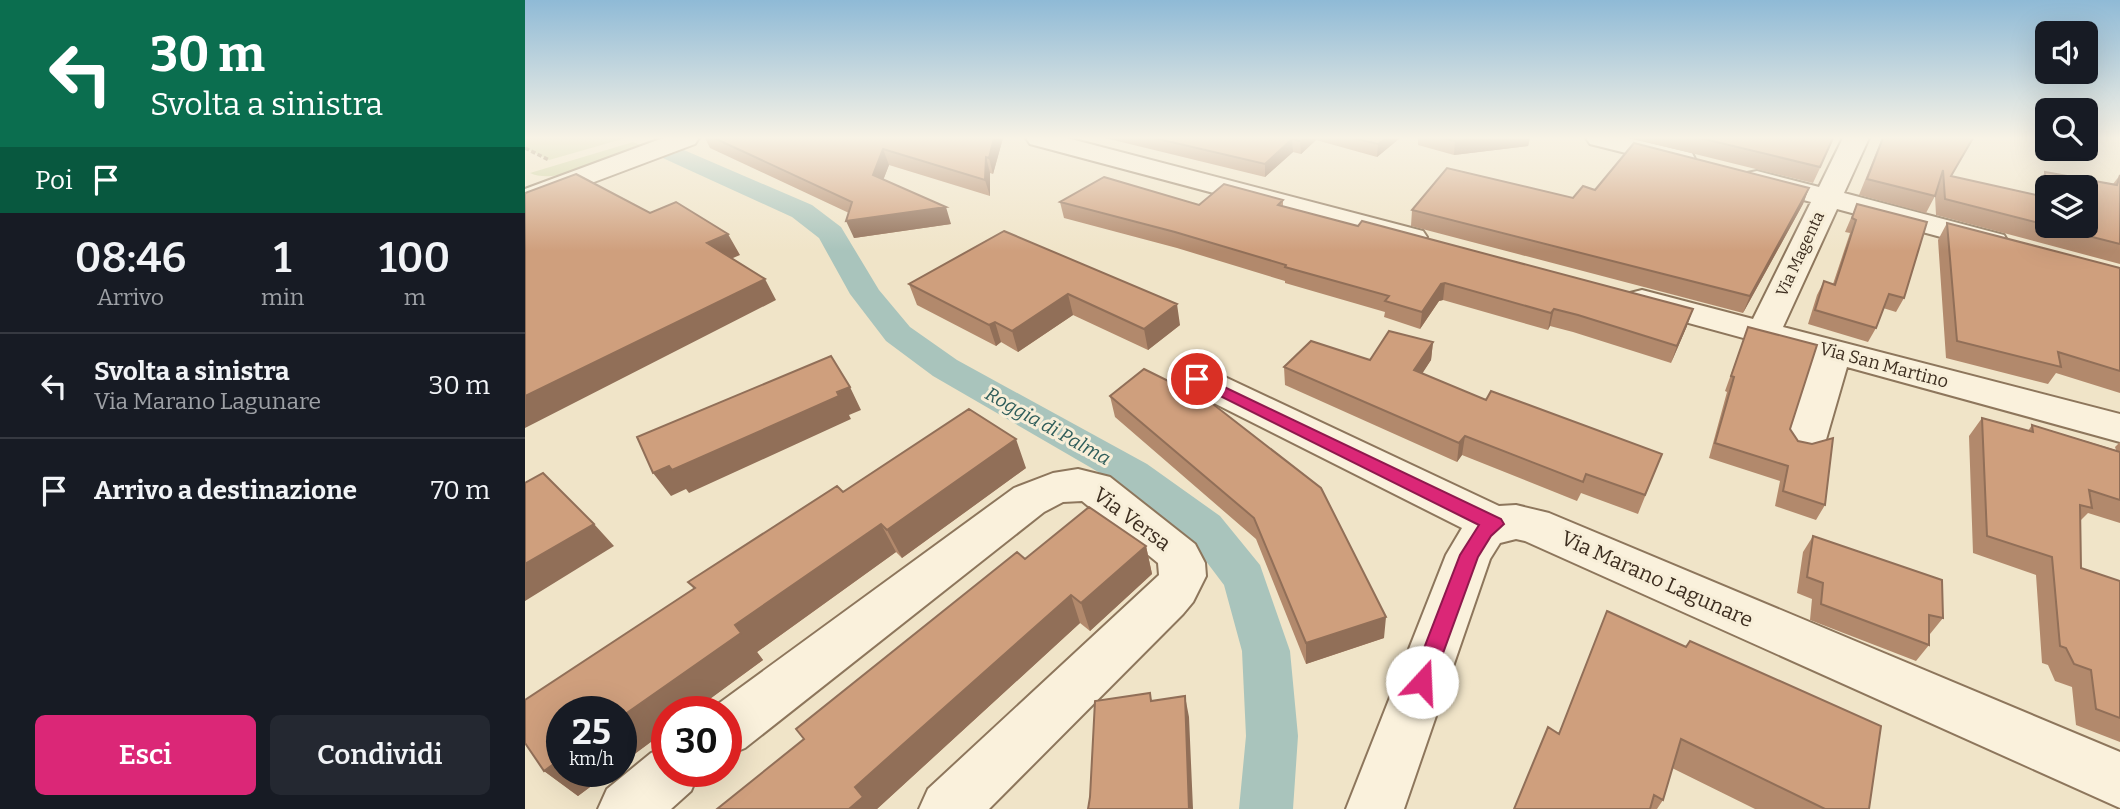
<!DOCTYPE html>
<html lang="it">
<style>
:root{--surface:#171b24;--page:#242831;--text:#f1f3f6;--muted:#9ea1a6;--line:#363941;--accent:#db2777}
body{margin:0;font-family:Bitter,serif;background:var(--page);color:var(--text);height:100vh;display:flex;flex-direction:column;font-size:26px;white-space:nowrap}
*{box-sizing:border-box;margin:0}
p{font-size:23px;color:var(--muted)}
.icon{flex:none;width:38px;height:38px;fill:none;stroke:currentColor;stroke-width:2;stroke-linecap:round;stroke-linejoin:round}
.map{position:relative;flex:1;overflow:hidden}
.details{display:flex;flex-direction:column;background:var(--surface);width:525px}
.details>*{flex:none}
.hud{background:#0b6e4f;color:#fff;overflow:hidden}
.fabs{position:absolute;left:1510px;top:21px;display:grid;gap:14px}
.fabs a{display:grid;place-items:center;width:63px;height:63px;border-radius:10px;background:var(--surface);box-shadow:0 7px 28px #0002;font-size:35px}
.speed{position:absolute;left:21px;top:696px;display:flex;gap:14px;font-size:35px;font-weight:700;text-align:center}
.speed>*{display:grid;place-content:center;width:91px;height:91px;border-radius:50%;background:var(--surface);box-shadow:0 7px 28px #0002;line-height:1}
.speed small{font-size:18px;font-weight:400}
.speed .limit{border:10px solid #d22;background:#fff;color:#111}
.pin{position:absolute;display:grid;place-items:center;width:60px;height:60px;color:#fff;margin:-30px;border:4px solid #fff;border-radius:50%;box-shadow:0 2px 7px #0007}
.me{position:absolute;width:77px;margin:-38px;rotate:20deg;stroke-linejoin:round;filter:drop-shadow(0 0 5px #0008)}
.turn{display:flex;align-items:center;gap:24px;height:147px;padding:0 35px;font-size:32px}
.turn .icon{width:91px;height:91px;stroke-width:2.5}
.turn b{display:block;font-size:49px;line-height:60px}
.then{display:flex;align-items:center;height:66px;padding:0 35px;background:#0003;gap:14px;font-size:26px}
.eta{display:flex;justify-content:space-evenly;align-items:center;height:119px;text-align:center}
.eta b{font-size:42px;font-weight:600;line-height:49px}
.primary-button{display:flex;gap:14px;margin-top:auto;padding:14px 35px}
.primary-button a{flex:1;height:80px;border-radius:10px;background:var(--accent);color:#fff;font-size:28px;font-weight:600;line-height:80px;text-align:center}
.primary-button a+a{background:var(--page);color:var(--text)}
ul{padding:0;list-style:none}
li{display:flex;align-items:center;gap:21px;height:105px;padding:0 35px;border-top:2px solid var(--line)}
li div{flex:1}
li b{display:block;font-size:26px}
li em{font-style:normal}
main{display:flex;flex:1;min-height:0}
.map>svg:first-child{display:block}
.green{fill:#c9cf9b}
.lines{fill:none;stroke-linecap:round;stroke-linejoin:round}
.canal{fill:#a9c4bc;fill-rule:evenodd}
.minor-casing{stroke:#8d765c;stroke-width:4}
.path{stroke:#8d765c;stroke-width:3.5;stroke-dasharray:4.5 2.5;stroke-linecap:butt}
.minor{fill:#faf1dc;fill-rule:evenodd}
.wall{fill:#b2896c}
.shaded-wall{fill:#916f58}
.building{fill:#cf9f7d;stroke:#916f58;stroke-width:2}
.route{fill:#db2777;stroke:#8e194d;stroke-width:2}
.labels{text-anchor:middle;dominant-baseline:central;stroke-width:6;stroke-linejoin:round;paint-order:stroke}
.far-street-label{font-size:16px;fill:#3d2e20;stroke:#f7eed8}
.street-label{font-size:18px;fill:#3d2e20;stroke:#f7eed8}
.water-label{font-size:19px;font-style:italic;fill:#2f5d5a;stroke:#f7eed8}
.near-street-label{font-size:21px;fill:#3d2e20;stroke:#f7eed8}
</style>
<main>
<section class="details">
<div class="hud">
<div class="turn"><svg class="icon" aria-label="left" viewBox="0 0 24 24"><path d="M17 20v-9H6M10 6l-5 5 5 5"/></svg><div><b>30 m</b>Svolta a sinistra</div></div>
<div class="then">Poi<svg class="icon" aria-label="arrive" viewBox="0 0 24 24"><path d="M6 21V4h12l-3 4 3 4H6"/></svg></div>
</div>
<div class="eta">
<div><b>08:46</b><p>Arrivo</p></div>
<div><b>1</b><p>min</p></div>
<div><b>100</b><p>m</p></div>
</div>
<ul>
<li><svg class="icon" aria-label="left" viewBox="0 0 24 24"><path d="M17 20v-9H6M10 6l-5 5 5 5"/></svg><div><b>Svolta a sinistra</b><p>Via Marano Lagunare</p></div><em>30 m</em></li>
<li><svg class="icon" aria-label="arrive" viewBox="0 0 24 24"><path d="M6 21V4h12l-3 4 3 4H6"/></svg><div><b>Arrivo a destinazione</b></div><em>70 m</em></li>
</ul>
<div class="primary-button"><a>Esci</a><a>Condividi</a></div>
</section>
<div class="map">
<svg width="1595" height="809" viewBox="0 0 1595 809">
<rect width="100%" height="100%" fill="#f0e4c8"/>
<path class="green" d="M 0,138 L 101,138 L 24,160 L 0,148 Z
M 108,142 L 119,146 C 91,156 32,186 5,173 Z"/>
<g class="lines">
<path class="canal" d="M 138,141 L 287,205 L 316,227 L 354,290 L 385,327 L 432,360 L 622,464 L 695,516 L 735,565 L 765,651 L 773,736 L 768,809 L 714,809 L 721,736 L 717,651 L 699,585 L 665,540 L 594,484 L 408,376 L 361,341 L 325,294 L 294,238 L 267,217 L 129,154 L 125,149 L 129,144 Z"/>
<defs>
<path id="minor" d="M 138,138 L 174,138 L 170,144 L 0,208 L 0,189 Z
M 501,138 L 542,138 L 898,231 L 902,237 L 898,243 L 887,246 L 505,144 Z
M 1061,138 L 1103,138 L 1167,153 L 1170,159 L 1167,165 L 1157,167 L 1065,144 Z
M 1318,138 L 1344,138 L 1319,193 L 1479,235 L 1483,242 L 1479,249 L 1468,251 L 1312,209 L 1258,327 L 1595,414 L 1595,442 L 1322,367 L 1300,443 L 1294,453 L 1280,457 L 1266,453 L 1260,443 L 1288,357 L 1105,307 L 1100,300 L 1105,293 L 1117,290 L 1228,319 L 1286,202 L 1222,185 L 1218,179 L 1222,173 L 1232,171 L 1294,187 Z
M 672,367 L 685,370 L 974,506 L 991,505 L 1024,513 L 1595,752 L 1595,808 L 1000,541 L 991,539 L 975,543 L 965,559 L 879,809 L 821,809 L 921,555 L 937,528 L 659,388 L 653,379 L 659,370 Z
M 553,469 L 585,477 L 670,544 L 680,563 L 681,576 L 668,602 L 658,614 L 464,809 L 394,809 L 403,789 L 634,575 L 633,563 L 557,501 L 538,502 L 519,512 L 220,748 L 201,756 L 201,712 L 182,712 L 489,488 L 528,473 Z
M 142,746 L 142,772 L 174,772 L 166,791 L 146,809 L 73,809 L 82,789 L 126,753 Z"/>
</defs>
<use href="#minor" class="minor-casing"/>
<path class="path" d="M 0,148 L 24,160"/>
<use href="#minor" class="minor"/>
</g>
<path class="wall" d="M 180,138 L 478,138 L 468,174 L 465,173 L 465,196 L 364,165 L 358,180 L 426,224 L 329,238 L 324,213 L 185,148 Z
M 580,138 L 875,138 L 852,157 L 791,140 L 776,154 L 768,152 L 740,177 Z
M 893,138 L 1005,138 L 1003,146 L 929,155 L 893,145 Z
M 1105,138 L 1309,138 L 1288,183 Z
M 1357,138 L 1449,138 L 1426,176 L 1510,195 L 1510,188 L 1520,172 L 1588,184 L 1595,175 L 1595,264 L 1411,215 L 1410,196 L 1401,213 L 1334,195 Z
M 1284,188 L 1278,204 L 1218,313 L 886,226 L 887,210 L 1048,198 L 1070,190 Z
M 758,200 L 758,206 L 1162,326 L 1146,363 L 1048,332 L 1025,326 L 1023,330 L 918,300 L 914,301 L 895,329 L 859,317 L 860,312 L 760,283 L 760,281 L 652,248 L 539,218 L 535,202 L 674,205 Z
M 1332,204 L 1379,298 L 1371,312 L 1358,308 L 1351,328 L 1343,342 L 1283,324 L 1292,295 L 1299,281 L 1308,284 L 1325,233 L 1320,232 Z
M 1422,223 L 1595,268 L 1595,393 L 1531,373 L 1523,384 L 1421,358 L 1413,240 Z
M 479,231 L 655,325 L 623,350 L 548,315 L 493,352 L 476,342 L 471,346 L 392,305 L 384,284 Z
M 1223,327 L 1265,429 L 1300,505 L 1291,520 L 1250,506 L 1255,481 L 1184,458 L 1202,392 L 1200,391 Z
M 908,342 L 906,360 L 897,373 L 961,400 L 1137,454 L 1113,514 L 1056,493 L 1052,501 L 937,455 L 932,462 L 760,385 L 759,367 L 845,360 Z
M 619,369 L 859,638 L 781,664 L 731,539 L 590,417 L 585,396 Z
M 1457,418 L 1503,431 L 1507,425 L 1591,450 L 1590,447 L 1595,442 L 1595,523 L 1563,513 L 1555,521 L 1556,568 L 1595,581 L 1595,742 L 1551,725 L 1547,687 L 1530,681 L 1523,665 L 1517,663 L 1511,575 L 1448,553 L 1444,436 Z
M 501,468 L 377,558 L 371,552 L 232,652 L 238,660 L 167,712 L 142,712 L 142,730 L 53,796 L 19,771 L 169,589 L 163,582 L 318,492 Z
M 1288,536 L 1418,618 L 1405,634 L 1404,645 L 1391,661 L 1285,620 L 1287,599 L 1272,593 L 1278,552 Z
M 621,546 L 627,574 L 565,631 L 555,623 L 352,809 L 192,809 L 279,739 L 271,729 L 500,559 Z
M 1082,611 L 1344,809 L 1230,809 L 1147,768 L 1138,800 L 1132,809 L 989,809 L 1034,734 Z"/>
<path class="shaded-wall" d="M 469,138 L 478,138 L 468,174 L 464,158 Z
M 780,138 L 791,138 L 791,140 L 776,154 L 775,141 Z
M 861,138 L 875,138 L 852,157 L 853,144 Z
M 960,138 L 1005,138 L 1003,146 L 929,155 L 930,141 Z
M 767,139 L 768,152 L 740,177 L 740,164 Z
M 358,149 L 364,165 L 354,191 L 348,175 Z
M 461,157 L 465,173 L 465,196 L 460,180 Z
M 1284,188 L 1278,204 L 1218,313 L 1225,296 Z
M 421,207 L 426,224 L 329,238 L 321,221 Z
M 203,234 L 215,255 L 194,264 L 182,243 Z
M 240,279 L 251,300 L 0,428 L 0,396 Z
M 920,283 L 918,300 L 914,301 L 895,329 L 897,312 L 916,284 Z
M 543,294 L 548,315 L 493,352 L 487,331 Z
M 652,304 L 655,325 L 623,350 L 619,329 Z
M 1029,309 L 1025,326 L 1023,330 L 1026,313 Z
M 1168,309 L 1162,326 L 1146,363 L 1152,346 Z
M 470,322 L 476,342 L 471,346 L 464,325 Z
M 908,342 L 906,360 L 888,388 L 889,370 Z
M 325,387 L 336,410 L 324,415 L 326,419 L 164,493 L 161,489 L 146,496 L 128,473 Z
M 940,436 L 937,455 L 932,462 L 934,443 Z
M 491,439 L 501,468 L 377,558 L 362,530 Z
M 69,524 L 89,546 L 0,601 L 0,564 Z
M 356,524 L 371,552 L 232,652 L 238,660 L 167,712 L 142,712 L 142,730 L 96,764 L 96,717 L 210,625 Z
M 621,546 L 627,574 L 565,631 L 556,603 Z
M 546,595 L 555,623 L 352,809 L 324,809 L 330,787 Z
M 861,617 L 859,638 L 781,664 L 781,643 Z
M 660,696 L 664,717 L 668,809 L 664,809 Z
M 37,758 L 37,772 L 85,772 L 53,796 L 19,771 Z"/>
<path class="building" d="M 189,138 L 469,138 L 464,158 L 461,157 L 460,180 L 358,149 L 348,175 L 421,207 L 321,221 L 327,202 Z
M 629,138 L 780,138 L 775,141 L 767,139 L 740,164 Z
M 828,138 L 861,138 L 853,144 Z
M 917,138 L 960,138 L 930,141 Z
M 1175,138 L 1308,138 L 1295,167 Z
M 1358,138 L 1448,138 L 1426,176 L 1520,197 L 1520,172 L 1592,185 L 1595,175 L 1595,244 L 1524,226 L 1561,226 L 1561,187 L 1522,187 L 1522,225 L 1420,199 L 1418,170 L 1410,196 L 1342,179 Z
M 1109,143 L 1284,188 L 1225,296 L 887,210 L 922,168 L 1048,198 L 1058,186 L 1070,190 Z
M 51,174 L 125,213 L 151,202 L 203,234 L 182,243 L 240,279 L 0,396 L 0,193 Z
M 579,177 L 674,205 L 699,184 L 758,200 L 753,205 L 833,226 L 837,221 L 1168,309 L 1152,346 L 1053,315 L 1029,309 L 1026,313 L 920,283 L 916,284 L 897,312 L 860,301 L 864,296 L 760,267 L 761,265 L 650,232 L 535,202 Z
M 1332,204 L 1402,222 L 1379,298 L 1364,294 L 1351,328 L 1290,310 L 1299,281 L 1310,285 L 1331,220 L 1327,218 Z
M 1422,223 L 1595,268 L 1595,371 L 1533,352 L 1536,367 L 1432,341 Z
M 479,231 L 652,304 L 619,329 L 543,294 L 487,331 L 470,322 L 464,325 L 384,284 Z
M 1223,327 L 1292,345 L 1265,429 L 1273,441 L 1287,444 L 1308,438 L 1300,505 L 1258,491 L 1263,466 L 1190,443 L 1209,377 L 1206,376 Z
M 864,331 L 908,342 L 889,370 L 961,400 L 966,391 L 1137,454 L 1120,495 L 1061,474 L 1058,482 L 940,436 L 934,443 L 759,367 L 786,341 L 845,360 Z
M 306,356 L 325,387 L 312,392 L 314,396 L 147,470 L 144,466 L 128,473 L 112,437 Z
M 619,369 L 684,401 L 796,488 L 861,617 L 781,643 L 729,518 L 585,396 Z
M 444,409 L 491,439 L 362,530 L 356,524 L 210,625 L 216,633 L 96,717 L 96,712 L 37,712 L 37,758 L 19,771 L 0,743 L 0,700 L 170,588 L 163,582 L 312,486 L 318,492 Z
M 1457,418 L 1508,432 L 1507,425 L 1595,452 L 1595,500 L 1564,490 L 1567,508 L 1555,505 L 1556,568 L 1595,581 L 1595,718 L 1571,709 L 1566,670 L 1549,664 L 1541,648 L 1535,646 L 1527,557 L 1462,536 Z
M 18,473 L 69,524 L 0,564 L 0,483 Z
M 564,507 L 621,546 L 556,603 L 546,595 L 330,787 L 338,797 L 324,809 L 192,809 L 279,739 L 271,729 L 492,552 L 500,559 Z
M 1288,536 L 1417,580 L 1418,618 L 1404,615 L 1404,645 L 1296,604 L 1298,583 L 1282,577 Z
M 1082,611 L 1161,647 L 1165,641 L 1356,726 L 1344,809 L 1300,809 L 1156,739 L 1138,800 L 1129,795 L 1125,809 L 989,809 L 1023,727 L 1034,734 Z
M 625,693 L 626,701 L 660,696 L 664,809 L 563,809 L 565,797 L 570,701 Z"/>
<linearGradient id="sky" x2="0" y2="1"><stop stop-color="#8fbad6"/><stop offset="0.55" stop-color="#f8f3e6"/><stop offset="1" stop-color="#f8f3e6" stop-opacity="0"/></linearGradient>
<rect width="1595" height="251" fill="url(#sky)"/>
<path class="route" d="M 672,374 L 976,519 L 979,524 L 966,536 L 953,557 L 905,689 L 897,692 L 890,689 L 886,682 L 935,555 L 954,525 L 667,382 L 664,379 Z"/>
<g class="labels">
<g class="far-street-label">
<text transform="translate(1275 254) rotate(-65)">Via Magenta</text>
</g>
<g class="street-label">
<text transform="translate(1359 365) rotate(15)">Via San Martino</text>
</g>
<g class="water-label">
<text transform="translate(523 426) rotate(29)">Roggia di Palma</text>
</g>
<g class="near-street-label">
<text transform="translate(607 519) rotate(37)">Via Versa</text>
<text transform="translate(1132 579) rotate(24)">Via Marano Lagunare</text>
</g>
</g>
</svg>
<div class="fabs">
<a><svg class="icon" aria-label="sound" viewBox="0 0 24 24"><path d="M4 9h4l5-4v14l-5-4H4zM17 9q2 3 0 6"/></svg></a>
<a><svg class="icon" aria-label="search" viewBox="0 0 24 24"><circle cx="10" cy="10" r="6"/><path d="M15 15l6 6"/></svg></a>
<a><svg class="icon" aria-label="layers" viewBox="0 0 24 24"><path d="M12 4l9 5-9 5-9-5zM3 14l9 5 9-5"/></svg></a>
</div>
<div class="speed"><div>25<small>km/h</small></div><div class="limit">30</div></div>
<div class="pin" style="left:672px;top:379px;background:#d93025"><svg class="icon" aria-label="arrive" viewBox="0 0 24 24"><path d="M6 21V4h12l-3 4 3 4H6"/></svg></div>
<svg class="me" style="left:897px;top:682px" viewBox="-20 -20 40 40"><circle r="19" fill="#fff"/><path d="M0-13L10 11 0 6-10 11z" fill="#db2777"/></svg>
</div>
</main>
